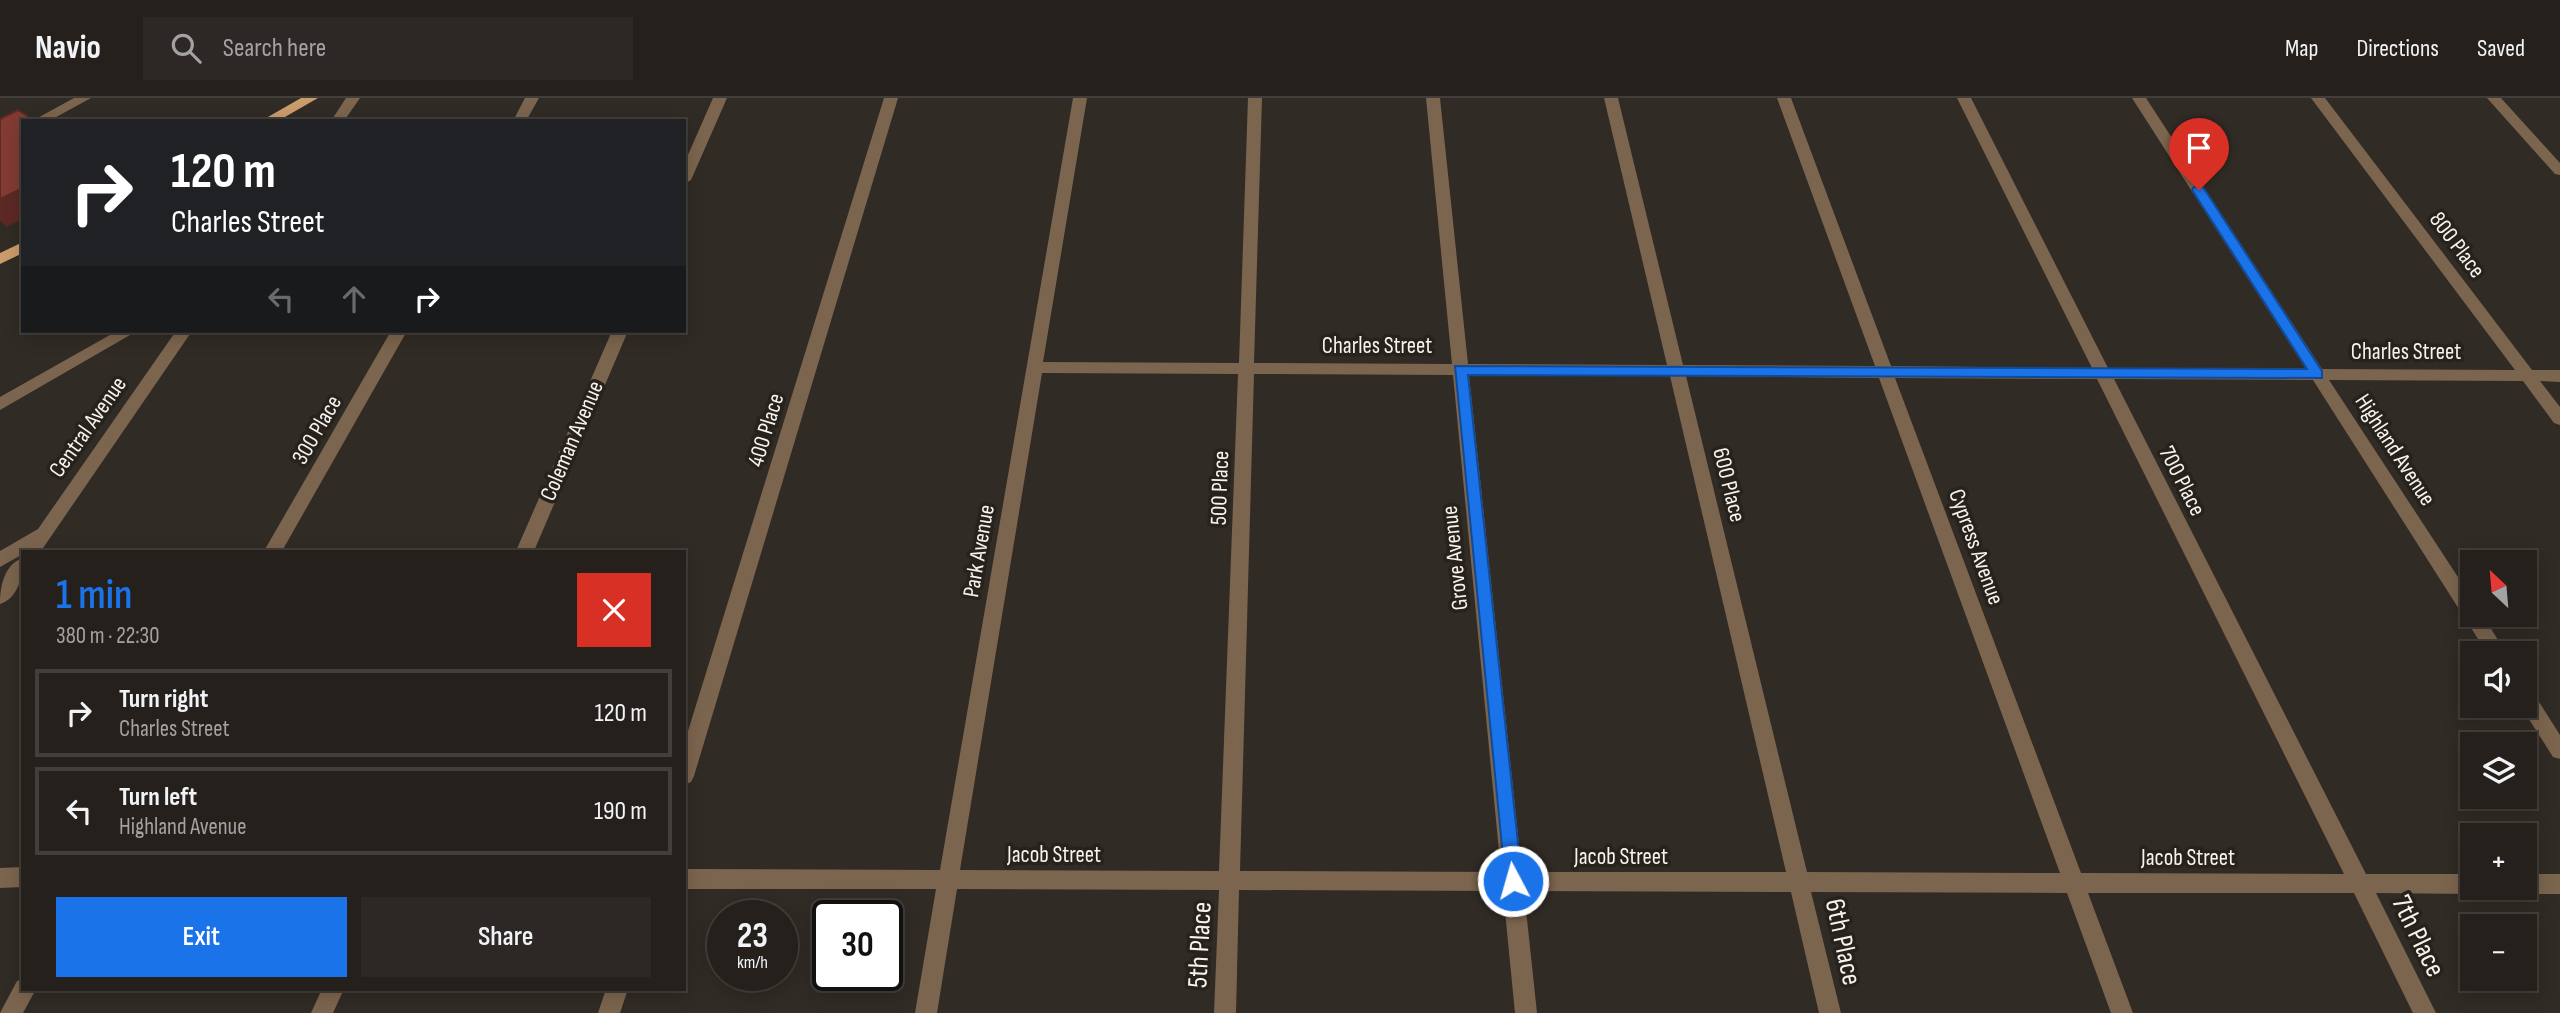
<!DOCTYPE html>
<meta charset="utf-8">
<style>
:root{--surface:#25201c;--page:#2d2825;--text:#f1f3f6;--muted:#a3a3a3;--line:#423e3b;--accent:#1a73e8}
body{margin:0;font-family:"Sofia Sans Condensed",sans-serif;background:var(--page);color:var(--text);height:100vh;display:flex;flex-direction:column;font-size:26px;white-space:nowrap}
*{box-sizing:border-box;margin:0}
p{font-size:23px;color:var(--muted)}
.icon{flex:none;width:38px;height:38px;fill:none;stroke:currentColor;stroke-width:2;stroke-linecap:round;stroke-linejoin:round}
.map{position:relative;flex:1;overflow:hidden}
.sheet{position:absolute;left:21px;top:452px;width:665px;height:441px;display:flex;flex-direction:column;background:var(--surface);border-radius:0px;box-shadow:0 4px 18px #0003,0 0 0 2px var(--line)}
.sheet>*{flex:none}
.top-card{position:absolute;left:21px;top:21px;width:665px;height:214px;border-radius:0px;box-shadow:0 4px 18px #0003,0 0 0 2px var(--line);background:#202124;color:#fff;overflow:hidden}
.needle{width:46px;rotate:334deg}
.tools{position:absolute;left:2460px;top:452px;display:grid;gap:14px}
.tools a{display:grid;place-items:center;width:77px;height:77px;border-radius:0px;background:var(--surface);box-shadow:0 4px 18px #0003,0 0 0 2px var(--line);font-size:35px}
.speed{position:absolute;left:707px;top:802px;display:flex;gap:14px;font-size:35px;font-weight:700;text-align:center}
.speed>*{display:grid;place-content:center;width:91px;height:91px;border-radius:50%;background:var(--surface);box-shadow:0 4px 18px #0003,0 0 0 2px var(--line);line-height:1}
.speed small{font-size:18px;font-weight:400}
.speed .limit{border:4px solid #111;border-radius:10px;background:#fff;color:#111}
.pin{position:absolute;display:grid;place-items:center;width:60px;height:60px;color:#fff;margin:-72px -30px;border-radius:50% 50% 50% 0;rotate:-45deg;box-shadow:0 0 7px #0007}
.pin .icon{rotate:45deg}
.me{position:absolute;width:77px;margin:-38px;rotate:354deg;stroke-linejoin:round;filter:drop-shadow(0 0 5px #0008)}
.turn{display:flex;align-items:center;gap:24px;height:147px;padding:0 35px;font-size:32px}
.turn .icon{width:91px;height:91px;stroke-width:2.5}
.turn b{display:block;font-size:49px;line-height:60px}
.lanes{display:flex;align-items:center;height:66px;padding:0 35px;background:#0003;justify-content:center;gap:35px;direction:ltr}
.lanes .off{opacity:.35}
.round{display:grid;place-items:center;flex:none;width:74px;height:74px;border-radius:0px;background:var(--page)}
.overview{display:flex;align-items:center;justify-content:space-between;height:119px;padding:0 35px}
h1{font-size:42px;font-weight:600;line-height:52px;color:var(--accent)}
.cta{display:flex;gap:14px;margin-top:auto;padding:14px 35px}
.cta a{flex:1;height:80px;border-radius:0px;background:var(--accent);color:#fff;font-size:28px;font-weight:600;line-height:80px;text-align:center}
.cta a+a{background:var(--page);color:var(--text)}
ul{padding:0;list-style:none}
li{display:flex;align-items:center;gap:21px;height:88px;margin:0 14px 10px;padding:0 21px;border:4px solid var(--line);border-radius:0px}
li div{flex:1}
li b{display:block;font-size:26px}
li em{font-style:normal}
header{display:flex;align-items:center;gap:42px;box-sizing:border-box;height:98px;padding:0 35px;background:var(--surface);border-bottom:2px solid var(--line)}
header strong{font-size:33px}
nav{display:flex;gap:38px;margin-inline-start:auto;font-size:24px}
.search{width:490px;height:63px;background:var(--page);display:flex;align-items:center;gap:18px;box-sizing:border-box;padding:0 24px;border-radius:0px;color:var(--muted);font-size:26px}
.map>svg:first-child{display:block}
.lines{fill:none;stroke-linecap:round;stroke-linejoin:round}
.minor{fill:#7c654e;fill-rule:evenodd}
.major{fill:#cb9c6b;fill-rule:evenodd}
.shaded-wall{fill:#5c2924}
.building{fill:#833b33;stroke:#5c2924;stroke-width:2}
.route{fill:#1a73e8;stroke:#114b97;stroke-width:2}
.labels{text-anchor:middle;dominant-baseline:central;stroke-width:7;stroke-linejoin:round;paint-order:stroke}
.street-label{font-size:23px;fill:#f7f3ef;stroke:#27221b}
.near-street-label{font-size:28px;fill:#f7f3ef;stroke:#27221b}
</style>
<header>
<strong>Navio</strong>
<div class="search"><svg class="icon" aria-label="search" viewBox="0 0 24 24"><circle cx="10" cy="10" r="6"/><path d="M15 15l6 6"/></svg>Search here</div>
<nav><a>Map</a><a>Directions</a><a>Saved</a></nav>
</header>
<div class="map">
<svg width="2560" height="915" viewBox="0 0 2560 915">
<rect width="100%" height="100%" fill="#312b25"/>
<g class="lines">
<path class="minor" d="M 74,0 L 91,0 L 49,23 L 32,23 Z
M 346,0 L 360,0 L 344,23 L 331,23 Z
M 525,0 L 539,0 L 526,23 L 513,23 Z
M 713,0 L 727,0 L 691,82 L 684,86 L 684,66 Z
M 884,0 L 898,0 L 694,678 L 691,684 L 684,687 L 684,646 Z
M 1073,0 L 1087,0 L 1043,264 L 1239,265 L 1248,0 L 1262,0 L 1254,265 L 1452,266 L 1426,0 L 1440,0 L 1468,266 L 1667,267 L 1604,0 L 1618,0 L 1683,267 L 1875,268 L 1777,0 L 1791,0 L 1891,268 L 2092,270 L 1957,0 L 1971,0 L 2108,270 L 2306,271 L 2132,0 L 2146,0 L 2322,271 L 2515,272 L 2311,0 L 2325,0 L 2532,272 L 2560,272 L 2560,284 L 2540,283 L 2560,309 L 2560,327 L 2554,325 L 2523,283 L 2329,282 L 2473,502 L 2473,516 L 2482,516 L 2506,555 L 2487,555 L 2313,282 L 2114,281 L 2366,776 L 2473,776 L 2473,789 L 2482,789 L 2473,796 L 2376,795 L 2436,915 L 2413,915 L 2354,795 L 2088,795 L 2133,915 L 2111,915 L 2067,795 L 1811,794 L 1841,915 L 1819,915 L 1791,794 L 1524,793 L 1537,915 L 1515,915 L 1503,793 L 1239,792 L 1236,915 L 1214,915 L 1219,792 L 957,791 L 937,915 L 915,915 L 936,791 L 684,791 L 684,771 L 940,772 ZM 1042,275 L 1238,276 L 1219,773 L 960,772 ZM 1254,276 L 1453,277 L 1501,774 L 1240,773 ZM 1469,277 L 1670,278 L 1786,774 L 1522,774 ZM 1686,278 L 1879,280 L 2060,775 L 1807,774 ZM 1895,280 L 2097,281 L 2344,776 L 2081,775 Z
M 2487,0 L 2501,0 L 2560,65 L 2560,77 L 2555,76 Z
M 117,233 L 137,233 L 0,312 L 0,299 Z
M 176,233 L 192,233 L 41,453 L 23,453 L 23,456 L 0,469 L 0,453 L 38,431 Z
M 391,233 L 407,233 L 282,453 L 264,453 Z
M 612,233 L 628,233 L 534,453 L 516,453 Z
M 23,460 C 23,477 19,500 0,506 C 0,489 4,466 23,460 Z
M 2525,591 L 2532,593 L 2560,637 L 2560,661 L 2553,659 L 2520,607 L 2525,607 Z
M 23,769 L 23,789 L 0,790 L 0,770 Z
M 2525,776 L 2560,776 L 2560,796 L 2525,796 L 2518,793 L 2516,789 L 2525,789 Z
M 23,881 L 23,891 L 36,891 L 23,915 L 0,915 L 17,883 Z
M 322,891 L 344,891 L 333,915 L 311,915 Z
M 606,891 L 628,891 L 620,915 L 598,915 Z"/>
<path class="major" d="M 301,0 L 318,0 L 278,23 L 261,23 Z
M 23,144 L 23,155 L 0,166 L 0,155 Z"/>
</g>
<path class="shaded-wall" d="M 23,90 L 23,121 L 6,129 L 0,122 L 0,101 Z"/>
<path class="building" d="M 18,12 L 35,23 L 23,23 L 23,90 L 0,101 L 0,21 Z"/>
<path class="route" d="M 2194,89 L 2203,89 L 2322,273 L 2322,280 L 1468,277 L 1522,783 L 1519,789 L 1513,792 L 1506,789 L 1455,268 L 2307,271 L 2192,92 Z"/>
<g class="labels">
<g class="street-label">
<text transform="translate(2457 147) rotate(53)">800 Place</text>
<text x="1377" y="248">Charles Street</text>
<text x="2406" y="254">Charles Street</text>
<text transform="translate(88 329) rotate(-55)">Central Avenue</text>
<text transform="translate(317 332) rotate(-60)">300 Place</text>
<text transform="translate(766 332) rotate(-73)">400 Place</text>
<text transform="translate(572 343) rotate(-67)">Coleman Avenue</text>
<text transform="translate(2395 352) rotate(57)">Highland Avenue</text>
<text transform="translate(2182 383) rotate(63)">700 Place</text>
<text transform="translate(1729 387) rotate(76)">600 Place</text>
<text transform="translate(1220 390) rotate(-88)">500 Place</text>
<text transform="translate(1976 449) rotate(70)">Cypress Avenue</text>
<text transform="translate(979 453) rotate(-80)">Park Avenue</text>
<text transform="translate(1455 460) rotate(-96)">Grove Avenue</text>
<text x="1054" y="757">Jacob Street</text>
<text x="1621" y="759">Jacob Street</text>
<text x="2188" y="760">Jacob Street</text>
</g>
<g class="near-street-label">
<text transform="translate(2418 838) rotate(64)">7th Place</text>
<text transform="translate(1843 844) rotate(78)">6th Place</text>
<text transform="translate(1200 847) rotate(-87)">5th Place</text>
</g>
</g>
</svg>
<div class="tools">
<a><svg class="needle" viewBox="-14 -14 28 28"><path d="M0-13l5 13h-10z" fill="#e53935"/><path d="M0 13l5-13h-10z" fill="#a3a3a3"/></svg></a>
<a><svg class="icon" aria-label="sound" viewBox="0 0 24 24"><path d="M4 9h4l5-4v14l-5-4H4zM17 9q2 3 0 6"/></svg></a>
<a><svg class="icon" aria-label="layers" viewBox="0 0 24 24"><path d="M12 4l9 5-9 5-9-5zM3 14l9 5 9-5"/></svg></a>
<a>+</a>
<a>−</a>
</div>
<div class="speed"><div>23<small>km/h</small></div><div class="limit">30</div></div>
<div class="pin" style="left:2199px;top:92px;background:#d93025"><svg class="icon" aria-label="arrive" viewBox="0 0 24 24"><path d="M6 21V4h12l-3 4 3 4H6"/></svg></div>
<svg class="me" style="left:1513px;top:783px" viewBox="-20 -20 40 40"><circle r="17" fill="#1a73e8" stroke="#fff" stroke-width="3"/><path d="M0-11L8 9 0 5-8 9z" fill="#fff"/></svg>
<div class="top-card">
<div class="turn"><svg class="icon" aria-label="right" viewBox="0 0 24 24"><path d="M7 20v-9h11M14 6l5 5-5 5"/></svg><div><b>120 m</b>Charles Street</div></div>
<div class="lanes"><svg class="icon off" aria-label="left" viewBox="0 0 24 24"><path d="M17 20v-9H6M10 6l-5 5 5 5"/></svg><svg class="icon off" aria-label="ahead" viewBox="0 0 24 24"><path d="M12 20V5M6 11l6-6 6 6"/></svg><svg class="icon" aria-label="right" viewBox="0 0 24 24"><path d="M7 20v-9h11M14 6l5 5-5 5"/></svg></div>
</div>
<section class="sheet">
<div class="overview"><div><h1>1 min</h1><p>380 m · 22:30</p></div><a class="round" style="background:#d93025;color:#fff"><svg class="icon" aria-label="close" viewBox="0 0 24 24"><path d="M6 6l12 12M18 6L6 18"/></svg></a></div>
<ul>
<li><svg class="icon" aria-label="right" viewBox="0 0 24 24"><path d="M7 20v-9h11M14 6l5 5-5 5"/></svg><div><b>Turn right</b><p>Charles Street</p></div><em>120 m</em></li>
<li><svg class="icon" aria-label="left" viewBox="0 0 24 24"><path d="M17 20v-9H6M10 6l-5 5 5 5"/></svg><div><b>Turn left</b><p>Highland Avenue</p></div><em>190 m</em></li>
</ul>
<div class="cta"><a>Exit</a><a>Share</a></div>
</section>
</div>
